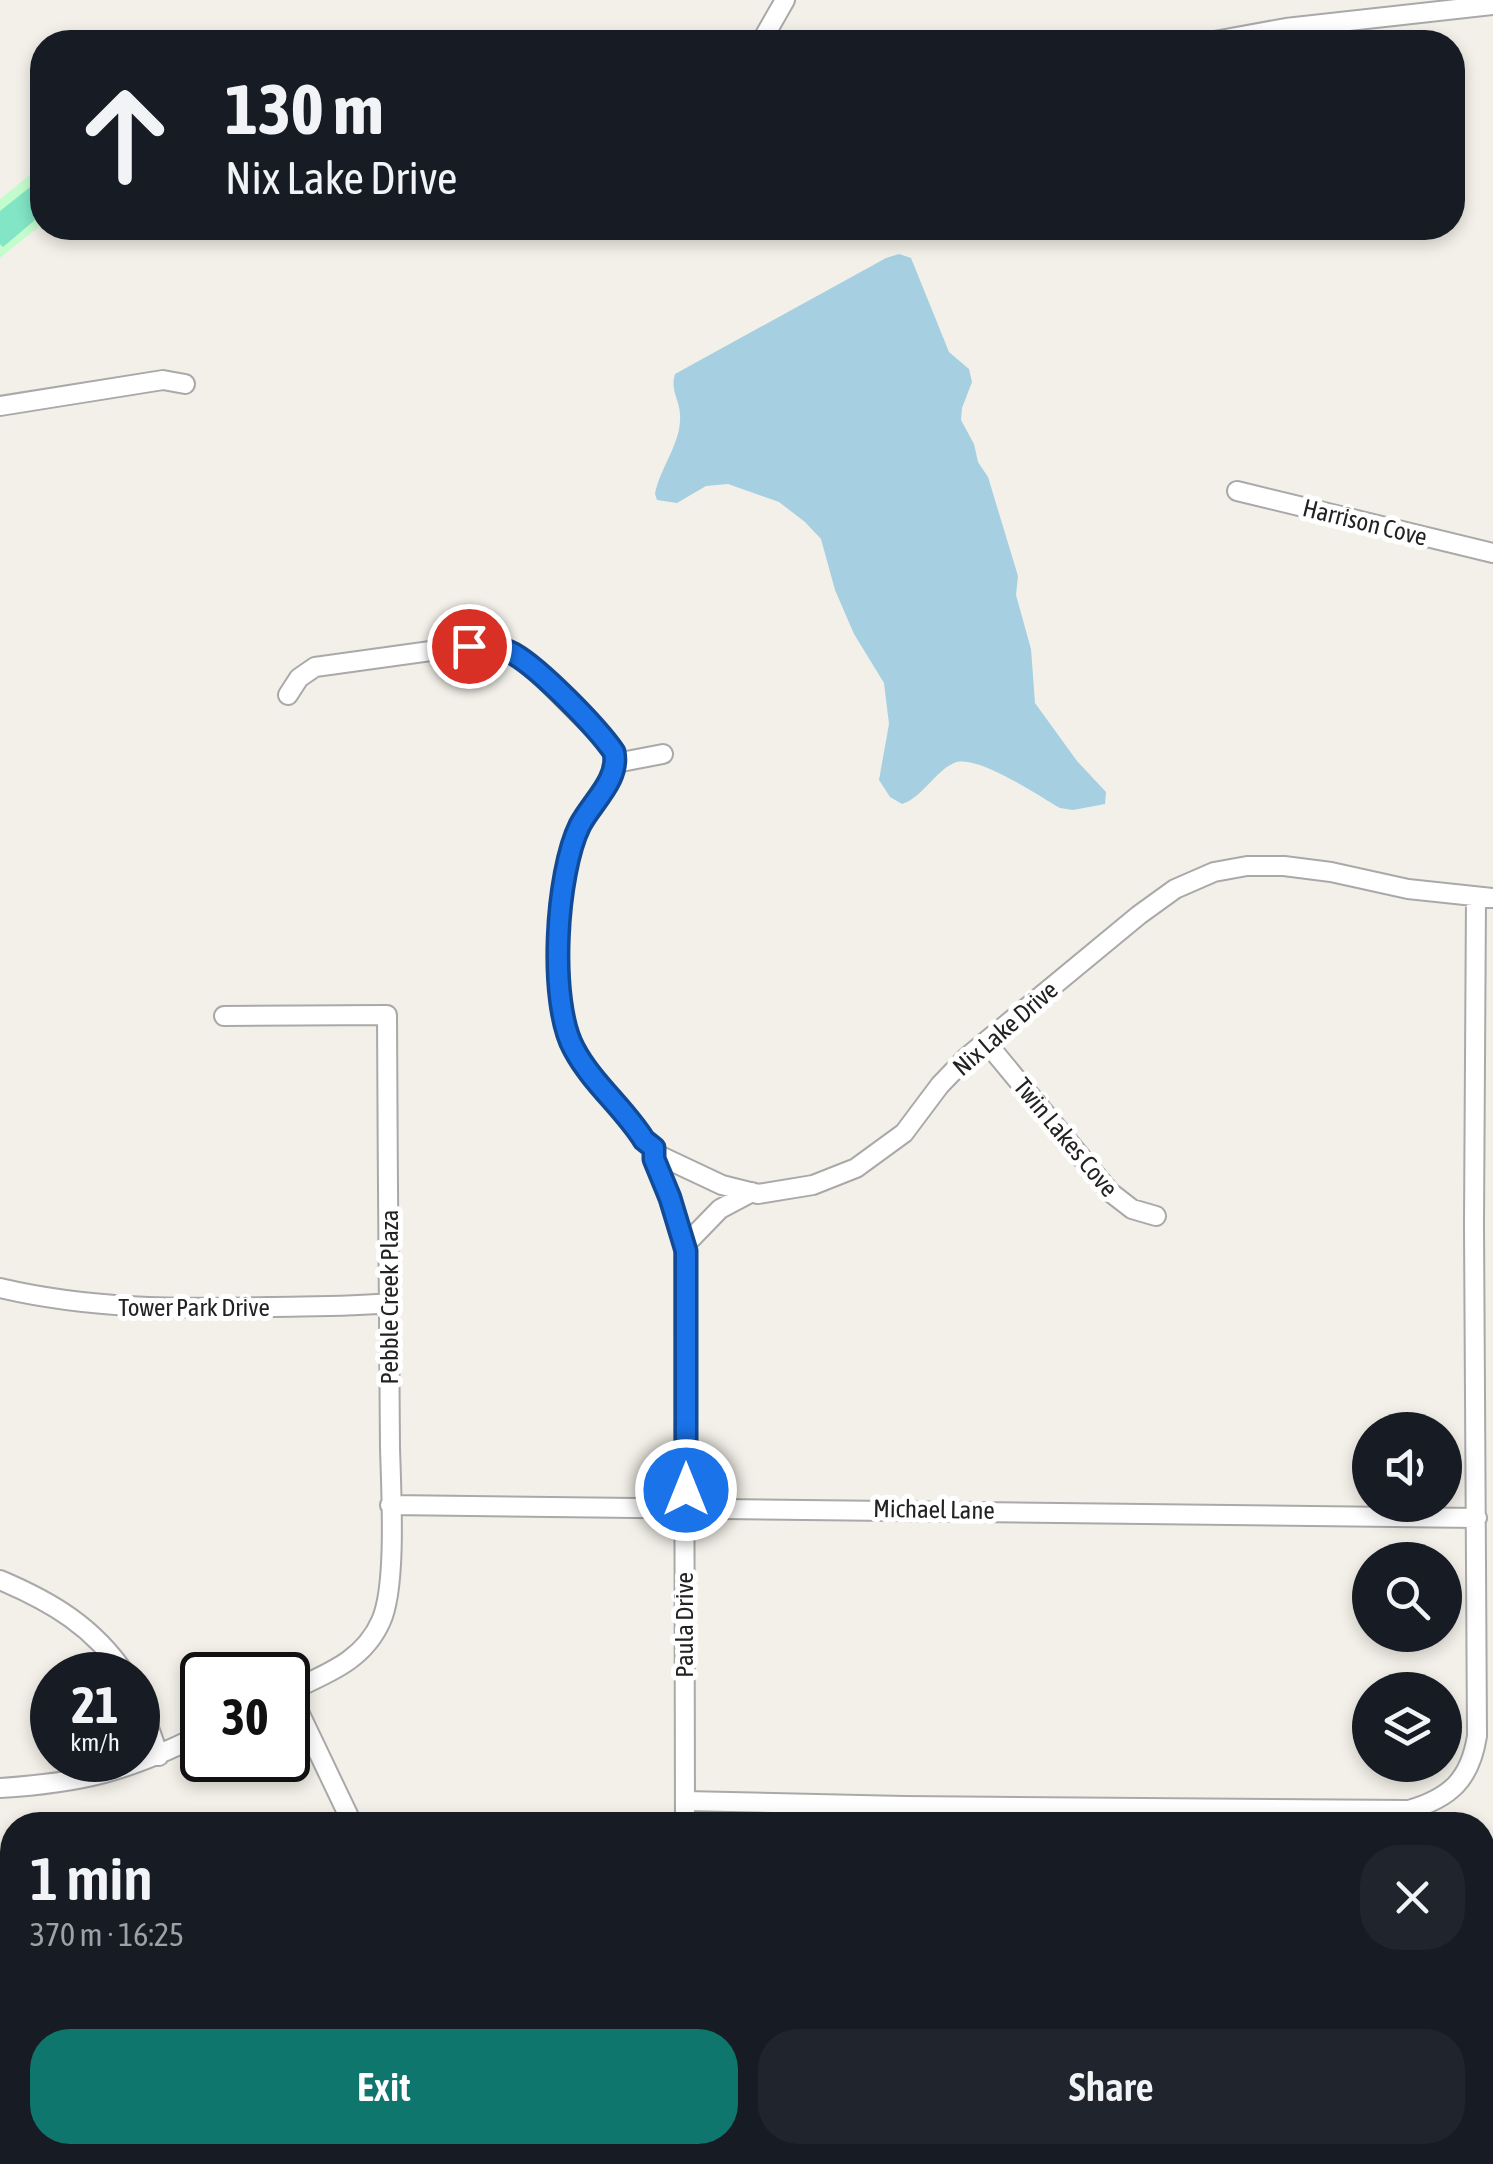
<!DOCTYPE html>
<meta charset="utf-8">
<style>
:root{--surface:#171b24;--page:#20242c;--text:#f1f3f6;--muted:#9ea1a6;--accent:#0f766e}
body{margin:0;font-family:"Asap Condensed",sans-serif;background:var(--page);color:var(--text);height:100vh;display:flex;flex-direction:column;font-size:38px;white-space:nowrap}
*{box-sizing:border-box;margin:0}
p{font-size:32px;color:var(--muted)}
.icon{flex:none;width:55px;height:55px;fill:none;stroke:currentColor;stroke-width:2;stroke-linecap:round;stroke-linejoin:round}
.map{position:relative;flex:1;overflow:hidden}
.details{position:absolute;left:0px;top:1812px;width:1495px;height:352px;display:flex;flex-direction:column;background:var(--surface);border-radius:40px 40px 0 0;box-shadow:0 5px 15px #0003}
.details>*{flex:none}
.hud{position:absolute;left:30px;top:30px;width:1435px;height:210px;border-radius:40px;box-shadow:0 5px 15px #0003;background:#171b24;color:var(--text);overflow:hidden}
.buttons{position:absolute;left:1352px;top:1412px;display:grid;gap:20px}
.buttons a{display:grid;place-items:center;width:110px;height:110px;border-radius:50%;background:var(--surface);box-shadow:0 5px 15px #0003;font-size:50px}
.speed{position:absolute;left:30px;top:1652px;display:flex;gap:20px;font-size:50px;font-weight:700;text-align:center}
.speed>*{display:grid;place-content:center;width:130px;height:130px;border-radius:50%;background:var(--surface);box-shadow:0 5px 15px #0003;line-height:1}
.speed small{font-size:25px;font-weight:400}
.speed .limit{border:5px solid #111;border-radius:15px;background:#fff;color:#111}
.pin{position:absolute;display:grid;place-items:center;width:85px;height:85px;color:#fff;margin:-42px;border:5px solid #fff;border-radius:50%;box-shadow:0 2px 10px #0007}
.me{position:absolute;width:110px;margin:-55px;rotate:0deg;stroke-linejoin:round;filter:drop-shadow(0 0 8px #0008)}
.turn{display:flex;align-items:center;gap:35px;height:210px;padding:0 30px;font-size:45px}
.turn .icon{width:130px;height:130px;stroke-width:2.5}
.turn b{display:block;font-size:70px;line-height:85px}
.round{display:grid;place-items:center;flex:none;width:105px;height:105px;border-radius:40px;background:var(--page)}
.summary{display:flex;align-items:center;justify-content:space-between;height:170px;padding:0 30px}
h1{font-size:60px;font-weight:600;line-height:75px}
.cta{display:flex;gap:20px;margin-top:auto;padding:20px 30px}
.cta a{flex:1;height:115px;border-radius:40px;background:var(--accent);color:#fff;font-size:40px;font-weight:600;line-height:115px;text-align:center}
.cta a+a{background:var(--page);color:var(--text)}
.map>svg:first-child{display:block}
.park{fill:#c4fdcd}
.pitch{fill:#82e5c6}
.water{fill:#a6d0e2}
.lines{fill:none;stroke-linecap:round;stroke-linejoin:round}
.minor-casing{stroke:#a9a9a9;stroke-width:22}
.minor{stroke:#fff;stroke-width:18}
.route-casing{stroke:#114b97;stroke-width:25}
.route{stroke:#1a73e8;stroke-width:18}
.labels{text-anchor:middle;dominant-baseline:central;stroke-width:10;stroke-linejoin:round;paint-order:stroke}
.street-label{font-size:25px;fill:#222;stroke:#fff}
</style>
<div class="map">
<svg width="1493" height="2164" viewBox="0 0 1493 2164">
<rect width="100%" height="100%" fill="#f2f0e8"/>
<path class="park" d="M 35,171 L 42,172 L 42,224 L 0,258 L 0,199 Z"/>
<path class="pitch" d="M 34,184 L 42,195 L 42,214 L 3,247 L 0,244 L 0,211 Z"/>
<path class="water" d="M 899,254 L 911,258 L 949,352 L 969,369 L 972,382 L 962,408 L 961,420 L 974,444 L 978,462 L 988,477 L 1018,576 L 1016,595 L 1031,649 L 1035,703 L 1077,761 L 1106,792 L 1105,804 L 1073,810 L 1060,808 C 1039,796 976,753 954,763 C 936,771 925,793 907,802 L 902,804 L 890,797 L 879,780 L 889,724 L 884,683 L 854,634 L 835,590 L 821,539 L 805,522 L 779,502 L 728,484 L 706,486 L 677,503 L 657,500 L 655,494 C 660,467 682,443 680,414 C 679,398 670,391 675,374 L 886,258 Z"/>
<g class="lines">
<defs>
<path id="minor" d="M 761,42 L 785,0
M 1209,42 L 1286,28 L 1493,5
M 0,406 L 163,380 L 185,384
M 1237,491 L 1493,553
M 288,695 L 299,678 L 315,667 L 474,645 L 510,652 L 532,667 L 611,746 L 616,763
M 616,763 C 614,777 606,785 598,796 C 586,812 576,831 570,851 C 555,894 552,1007 574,1048 C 591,1082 624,1108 644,1140 L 654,1148 L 654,1153 L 722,1185 L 758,1194 L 813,1185 L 856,1168 L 904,1133 L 940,1085 L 967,1057 L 1139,915 L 1175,889 L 1214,872 L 1247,866 L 1284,866 L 1331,872 L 1408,889 L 1493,898
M 616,763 L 663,754
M 224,1016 L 387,1015 C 388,1159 388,1303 390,1447 C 391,1489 397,1586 381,1621 C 363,1662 325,1674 288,1692
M 986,1042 L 1110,1192 L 1132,1209 L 1156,1216
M 654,1153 L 684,1246
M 0,1288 C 89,1309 176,1309 267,1307 C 307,1306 349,1307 389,1303
M 390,1505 L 1477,1518
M 0,1580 C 52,1602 94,1627 126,1675
M 289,1691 L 353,1825
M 138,1697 L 159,1756
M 0,1788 C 82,1783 129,1771 202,1734
M 685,1801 L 904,1806 L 1409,1810 C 1450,1798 1470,1780 1477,1736 L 1474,1224 L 1476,898
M 685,1825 L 684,1246 L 720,1209 L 752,1192
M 0,2081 L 12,2086
M 1482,2118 L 1493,2118
M 150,2152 L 236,2164
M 697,2152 L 697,2164
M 1289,2152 L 1289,2164
M 122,2164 L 129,2152
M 375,2164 L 377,2152
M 829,2164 L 838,2152"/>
</defs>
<use href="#minor" class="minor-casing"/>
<use href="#minor" class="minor"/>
</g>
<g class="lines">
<defs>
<path id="route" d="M 469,646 C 483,643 501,647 514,654 C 540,669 596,726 614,752 C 620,779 592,802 580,825 C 556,873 548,1002 574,1049 C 592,1083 624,1108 644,1140 L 654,1148 L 654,1159 L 670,1198 L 686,1251 L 686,1490"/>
</defs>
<use href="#route" class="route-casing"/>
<use href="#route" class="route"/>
</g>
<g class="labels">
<g class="street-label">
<text transform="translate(1365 522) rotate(14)">Harrison Cove</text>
<text transform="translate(1005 1028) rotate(-41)">Nix Lake Drive</text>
<text transform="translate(1066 1137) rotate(50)">Twin Lakes Cove</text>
<text transform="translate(389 1297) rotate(-90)">Pebble Creek Plaza</text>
<text x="194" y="1307">Tower Park Drive</text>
<text transform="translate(934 1509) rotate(1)">Michael Lane</text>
<text transform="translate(684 1625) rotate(-90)">Paula Drive</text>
</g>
</g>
</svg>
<div class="buttons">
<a><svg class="icon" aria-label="sound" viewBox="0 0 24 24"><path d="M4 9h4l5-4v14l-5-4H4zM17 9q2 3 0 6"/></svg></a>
<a><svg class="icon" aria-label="search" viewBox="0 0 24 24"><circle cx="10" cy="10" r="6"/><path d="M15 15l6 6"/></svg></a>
<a><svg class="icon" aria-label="layers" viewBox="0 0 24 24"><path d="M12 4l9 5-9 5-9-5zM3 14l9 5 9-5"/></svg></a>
</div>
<div class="speed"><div>21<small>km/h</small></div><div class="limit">30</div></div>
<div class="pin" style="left:469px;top:646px;background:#d93025"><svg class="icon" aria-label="arrive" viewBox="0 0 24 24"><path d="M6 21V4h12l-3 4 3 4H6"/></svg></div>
<svg class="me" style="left:686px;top:1490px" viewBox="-20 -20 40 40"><circle r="17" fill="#1a73e8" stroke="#fff" stroke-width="3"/><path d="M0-11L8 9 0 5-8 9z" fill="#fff"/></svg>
<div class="hud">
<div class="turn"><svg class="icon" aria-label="ahead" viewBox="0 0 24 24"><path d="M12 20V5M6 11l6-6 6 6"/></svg><div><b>130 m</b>Nix Lake Drive</div></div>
</div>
<section class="details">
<div class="summary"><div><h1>1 min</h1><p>370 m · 16:25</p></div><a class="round"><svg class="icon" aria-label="close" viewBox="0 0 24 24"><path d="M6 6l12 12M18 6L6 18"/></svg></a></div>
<div class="cta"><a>Exit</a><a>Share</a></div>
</section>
</div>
